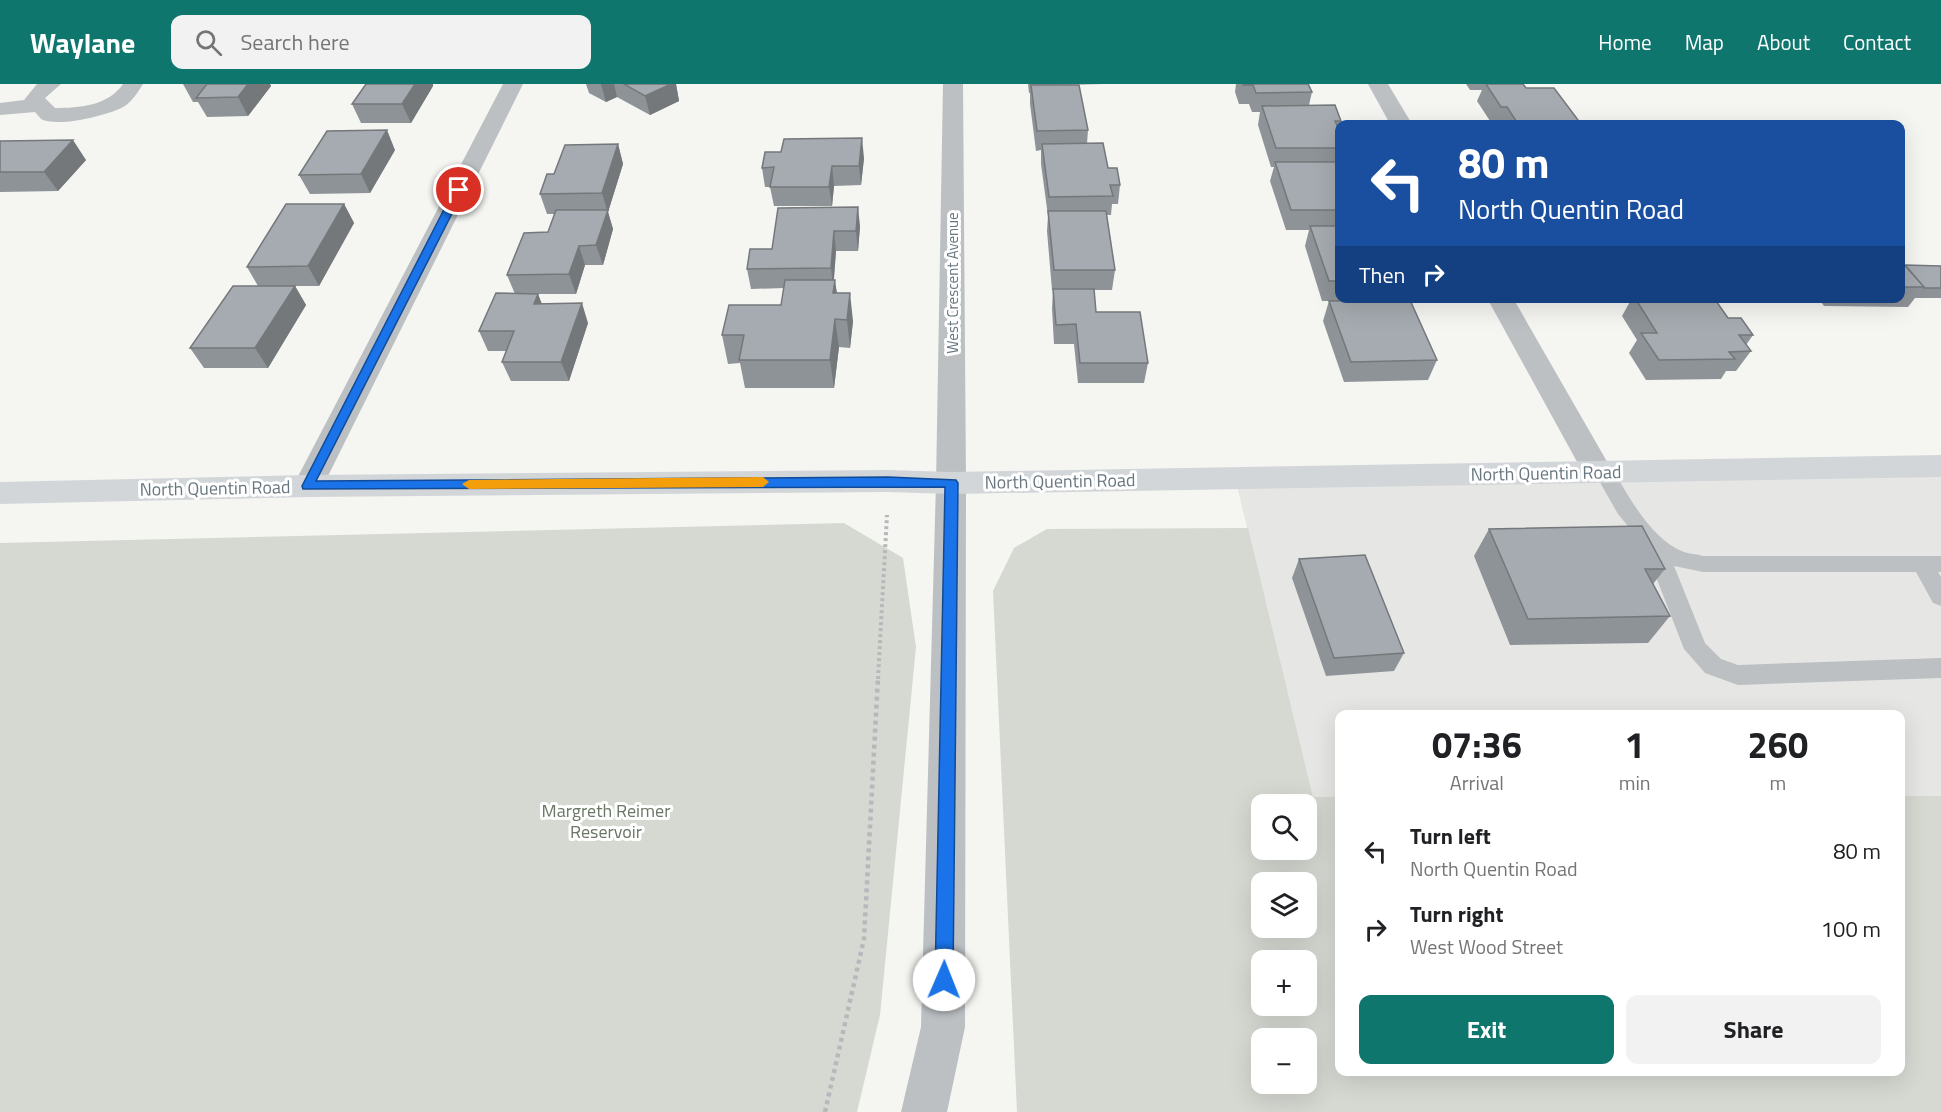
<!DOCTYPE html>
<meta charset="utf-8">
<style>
:root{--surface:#fff;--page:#f2f2f2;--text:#202124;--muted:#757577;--accent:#0f766e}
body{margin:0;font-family:"Titillium Web",sans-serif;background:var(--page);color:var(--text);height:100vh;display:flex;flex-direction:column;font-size:22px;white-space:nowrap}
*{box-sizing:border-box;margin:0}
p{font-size:20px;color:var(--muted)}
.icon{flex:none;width:33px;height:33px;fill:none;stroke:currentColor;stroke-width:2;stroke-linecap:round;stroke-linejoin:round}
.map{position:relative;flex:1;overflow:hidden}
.drawer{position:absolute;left:1335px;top:626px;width:570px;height:366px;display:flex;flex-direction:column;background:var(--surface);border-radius:12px;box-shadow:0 6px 24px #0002}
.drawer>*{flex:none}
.guide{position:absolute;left:1335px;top:36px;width:570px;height:183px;border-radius:12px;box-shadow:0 6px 24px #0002;background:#1a4fa0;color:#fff;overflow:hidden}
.controls{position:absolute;left:1251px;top:710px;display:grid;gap:12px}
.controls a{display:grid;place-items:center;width:66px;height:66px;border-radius:12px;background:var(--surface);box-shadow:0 6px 24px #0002;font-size:30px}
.pin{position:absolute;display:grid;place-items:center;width:51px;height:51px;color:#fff;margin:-26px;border:3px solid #fff;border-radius:50%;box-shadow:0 2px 6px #0007}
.me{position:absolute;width:66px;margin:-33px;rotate:1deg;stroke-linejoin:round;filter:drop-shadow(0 0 4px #0008)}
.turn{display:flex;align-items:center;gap:21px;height:126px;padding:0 24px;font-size:27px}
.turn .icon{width:78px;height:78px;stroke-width:2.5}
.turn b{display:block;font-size:42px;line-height:51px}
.then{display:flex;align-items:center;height:57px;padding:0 24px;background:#0003;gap:12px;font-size:22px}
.eta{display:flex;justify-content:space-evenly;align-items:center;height:102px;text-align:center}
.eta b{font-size:36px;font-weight:700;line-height:42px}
.primary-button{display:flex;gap:12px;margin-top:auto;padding:12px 24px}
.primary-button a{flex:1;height:69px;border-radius:12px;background:var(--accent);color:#fff;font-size:24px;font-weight:700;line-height:69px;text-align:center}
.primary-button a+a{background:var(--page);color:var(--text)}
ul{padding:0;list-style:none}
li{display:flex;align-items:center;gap:18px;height:78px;padding:0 24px}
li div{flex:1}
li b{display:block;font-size:22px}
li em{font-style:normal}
header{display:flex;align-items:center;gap:36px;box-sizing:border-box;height:84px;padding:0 30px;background:var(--accent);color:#fff}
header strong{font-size:28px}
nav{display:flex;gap:33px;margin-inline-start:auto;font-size:21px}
.search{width:420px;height:54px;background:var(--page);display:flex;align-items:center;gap:15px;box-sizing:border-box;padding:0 21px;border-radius:12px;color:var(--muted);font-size:22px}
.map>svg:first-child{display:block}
.built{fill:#e6e6e5}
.green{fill:#d5d9d2;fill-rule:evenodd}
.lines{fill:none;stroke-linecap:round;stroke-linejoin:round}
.path-far1{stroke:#b6b9bb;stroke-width:4;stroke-dasharray:3 3;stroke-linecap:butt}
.path{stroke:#b6b9bb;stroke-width:4.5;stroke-dasharray:4 4;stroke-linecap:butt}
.service{fill:#bcc0c3;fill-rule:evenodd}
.minor{fill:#bcc0c3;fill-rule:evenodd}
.secondary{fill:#d2d6d9;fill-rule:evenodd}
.wall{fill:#8e9397}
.shaded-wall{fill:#74787b}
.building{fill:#a5abb0;stroke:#74787b;stroke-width:1.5}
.route{fill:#1a73e8;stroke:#114b97;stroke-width:1.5}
.slow{fill:#f59e0b}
.labels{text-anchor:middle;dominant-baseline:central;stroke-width:6;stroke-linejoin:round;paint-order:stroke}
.far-street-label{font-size:15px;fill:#67767f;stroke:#fff}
.street-label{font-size:18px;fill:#67767f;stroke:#fff}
.park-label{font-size:18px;fill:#6a7765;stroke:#fff}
</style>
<header>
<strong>Waylane</strong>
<div class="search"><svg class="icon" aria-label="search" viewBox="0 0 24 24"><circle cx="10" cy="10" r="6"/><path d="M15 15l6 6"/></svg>Search here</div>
<nav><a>Home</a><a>Map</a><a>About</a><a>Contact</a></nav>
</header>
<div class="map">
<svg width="1941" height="1028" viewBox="0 0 1941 1028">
<rect width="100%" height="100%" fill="#f5f5f2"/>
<path class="built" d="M 1941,382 L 1941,712 L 1901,712 L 1900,630 L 1340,630 L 1339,713 L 1313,713 L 1235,394 Z"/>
<path class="green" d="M 844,439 L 903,474 L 916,563 L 880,931 L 857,1028 L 0,1028 L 0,459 Z
M 1248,444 L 1313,713 L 1339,713 L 1340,987 L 1900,987 L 1901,712 L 1941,712 L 1941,1028 L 1017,1028 L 993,507 L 1014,464 L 1047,445 ZM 1262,720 L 1306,720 L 1306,765 L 1262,765 ZM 1262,798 L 1306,798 L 1306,843 L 1262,843 ZM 1262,876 L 1306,876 L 1306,921 L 1262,921 ZM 1262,954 L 1306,954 L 1306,999 L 1262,999 Z"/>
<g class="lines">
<path class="path-far1" d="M 878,595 L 887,431"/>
<path class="path" d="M 825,1028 L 864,855 L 878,593"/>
<path class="service" d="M 1604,381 L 1611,383 C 1629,412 1650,455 1684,468 C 1690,470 1697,470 1703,472 L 1941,472 L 1941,488 L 1938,488 L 1941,493 L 1941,522 L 1933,519 L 1916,488 L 1703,488 L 1674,482 L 1705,559 L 1721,575 L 1738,581 L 1941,574 L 1941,594 L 1738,601 L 1705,589 L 1684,565 L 1644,462 L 1618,430 L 1594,388 L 1597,383 Z"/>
<path class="minor" d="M 37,0 L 61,0 L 45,14 L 55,24 C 79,24 108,22 123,0 L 143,0 C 138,8 133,16 125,22 C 110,31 58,44 41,35 C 39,33 37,30 35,28 L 0,31 L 0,19 L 24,16 Z
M 503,0 L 523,0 L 323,402 L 319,410 L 308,413 L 297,410 L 293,402 Z
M 943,0 L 963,0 L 966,399 L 965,943 L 947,1028 L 901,1028 L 921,943 L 936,399 Z
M 1368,0 L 1388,0 L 1412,40 L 1390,40 Z
M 1487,214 L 1513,214 L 1613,388 L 1609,396 L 1598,399 L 1587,396 Z"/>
<path class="secondary" d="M 1941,371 L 1941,393 L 951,410 L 888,408 L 308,413 L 0,420 L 0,398 L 308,391 L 888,386 L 951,388 Z"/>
</g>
<path class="wall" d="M 183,0 L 270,0 L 271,2 L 248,32 L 207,33 L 198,18 L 193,18 Z
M 366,0 L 433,0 L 433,2 L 411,39 L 361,39 L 352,20 Z
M 586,0 L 676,0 L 679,17 L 650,31 L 617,13 L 606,18 L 589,9 Z
M 1028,0 L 1103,0 L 1063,1 L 1088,46 L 1087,60 L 1108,84 L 1120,101 L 1118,120 L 1112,120 L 1111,131 L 1107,131 L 1115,186 L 1112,206 L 1094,206 L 1096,228 L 1148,279 L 1144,299 L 1078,299 L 1074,260 L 1054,260 L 1052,225 L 1053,206 L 1052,206 L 1047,147 L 1048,132 L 1041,80 L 1041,66 L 1036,67 L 1030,20 L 1030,9 L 1029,9 Z
M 1236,0 L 1309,0 L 1312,8 L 1309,21 L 1341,37 L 1339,46 L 1340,48 L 1340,214 L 1395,214 L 1394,216 L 1437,276 L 1428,296 L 1344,298 L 1323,237 L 1329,217 L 1360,217 L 1322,217 L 1305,162 L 1309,146 L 1286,146 L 1270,97 L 1274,83 L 1271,83 L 1258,41 L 1260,28 L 1252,28 L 1249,20 L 1239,20 L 1235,8 Z
M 1466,0 L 1523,0 L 1526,4 L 1581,40 L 1492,40 L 1477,17 L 1482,6 L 1470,6 Z
M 0,57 L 86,76 L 58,107 L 0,108 Z
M 618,60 L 623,80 L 608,128 L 613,145 L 603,181 L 585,181 L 576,210 L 538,210 L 542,220 L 588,239 L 569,297 L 511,297 L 502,278 L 506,267 L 488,267 L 479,247 L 515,210 L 507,191 L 548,148 L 555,130 L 547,130 L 540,110 L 554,90 Z
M 395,66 L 370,109 L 310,110 L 299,91 Z
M 864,74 L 861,101 L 834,102 L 832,122 L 774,122 L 770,103 L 765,103 L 762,84 Z
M 344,120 L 354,139 L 319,202 L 295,202 L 306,221 L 268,284 L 204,284 L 190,264 L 258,202 L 247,183 Z
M 778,124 L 860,142 L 858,167 L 836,167 L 834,196 L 837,209 L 853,237 L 850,264 L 839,263 L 834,304 L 745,304 L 740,279 L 728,280 L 722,251 L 781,221 L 784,204 L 751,205 L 747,185 L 772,165 Z
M 1900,176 L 1905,181 L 1941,182 L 1941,214 L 1915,214 L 1908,223 L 1824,222 L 1818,214 L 1900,214 Z
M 1632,214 L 1714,214 L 1728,234 L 1753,251 L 1746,261 L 1751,267 L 1736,287 L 1726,287 L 1721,295 L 1646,296 L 1629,269 L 1637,256 L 1622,232 Z
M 1489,445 L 1665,485 L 1653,500 L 1670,532 L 1648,559 L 1510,561 L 1474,472 Z
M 1299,475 L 1404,569 L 1394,587 L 1326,592 L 1292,494 Z"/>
<path class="shaded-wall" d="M 248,0 L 270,0 L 271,2 L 248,32 L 238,13 Z
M 415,0 L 433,0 L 433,2 L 411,39 L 402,20 Z
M 601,0 L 614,0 L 617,13 L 606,18 Z
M 671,0 L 676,0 L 679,17 L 650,31 L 645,12 Z
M 387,46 L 395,66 L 370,109 L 361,90 Z
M 862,54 L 864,74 L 861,101 L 859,82 Z
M 73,56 L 86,76 L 58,107 L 44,88 Z
M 618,60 L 623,80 L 608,128 L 613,145 L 603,181 L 596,161 L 607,126 L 602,109 Z
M 832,82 L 834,102 L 832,122 L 829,103 Z
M 344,120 L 354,139 L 319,202 L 308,182 Z
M 858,123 L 860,142 L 858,167 L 856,147 Z
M 834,147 L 836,167 L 833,203 L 831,184 Z
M 579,162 L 585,181 L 576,210 L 569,190 Z
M 835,196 L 839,224 L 837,237 L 833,209 Z
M 295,202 L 306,221 L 268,284 L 255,264 Z
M 850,209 L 853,237 L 850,264 L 847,236 Z
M 538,210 L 545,229 L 534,220 Z
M 582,219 L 588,239 L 569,297 L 561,278 Z
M 835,235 L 839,263 L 834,304 L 830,276 Z"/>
<path class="building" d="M 207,0 L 248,0 L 238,13 L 196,14 Z
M 366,0 L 415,0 L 402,20 L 352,20 Z
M 624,0 L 671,0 L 645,12 Z
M 1243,0 L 1308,0 L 1312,8 L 1256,9 L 1253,1 L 1243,1 Z
M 1486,0 L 1523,0 L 1526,4 L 1554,4 L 1581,40 L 1518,40 L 1507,23 L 1501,23 Z
M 1031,1 L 1079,1 L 1088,46 L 1037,47 Z
M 1335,21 L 1341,37 L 1335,37 L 1340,48 L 1340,64 L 1276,64 L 1262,22 Z
M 387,46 L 361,90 L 299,91 L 327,47 Z
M 862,54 L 859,82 L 832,82 L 829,103 L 770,103 L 774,83 L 762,84 L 765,68 L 781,68 L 784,55 Z
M 73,56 L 44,88 L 0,88 L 0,57 Z
M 1103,59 L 1108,84 L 1117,84 L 1120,101 L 1110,101 L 1113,112 L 1049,113 L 1042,60 Z
M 618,60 L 602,109 L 540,110 L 547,90 L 554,90 L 565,61 Z
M 1275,78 L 1340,78 L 1340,126 L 1291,126 Z
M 286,120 L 344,120 L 308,182 L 247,183 Z
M 858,123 L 856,147 L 834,147 L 831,184 L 747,185 L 750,165 L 772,165 L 778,124 Z
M 556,126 L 608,126 L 596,161 L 579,162 L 569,190 L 507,191 L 524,149 L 548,148 Z
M 1048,127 L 1106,127 L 1115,186 L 1054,186 Z
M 1310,142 L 1340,142 L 1340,197 L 1329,197 Z
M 1900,176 L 1924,203 L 1900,203 Z
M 1905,181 L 1941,182 L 1941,204 L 1924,204 L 1924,203 Z
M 785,196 L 835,196 L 833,209 L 850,209 L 847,236 L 835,235 L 830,276 L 739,276 L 744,251 L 722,251 L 729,221 L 781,221 Z
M 233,202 L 295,202 L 255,264 L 190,264 Z
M 1053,205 L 1094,205 L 1096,228 L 1140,228 L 1148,279 L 1080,279 L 1076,240 L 1056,241 Z
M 496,209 L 538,210 L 534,220 L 582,219 L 561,278 L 502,278 L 514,247 L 479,247 Z
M 1635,214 L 1714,214 L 1728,234 L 1741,234 L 1753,251 L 1739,251 L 1751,267 L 1729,268 L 1735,275 L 1659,276 L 1641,249 L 1657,249 Z
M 1410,216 L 1437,276 L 1351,278 L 1329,217 Z
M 1642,442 L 1665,485 L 1645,485 L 1670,532 L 1528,535 L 1489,445 Z
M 1365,471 L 1404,569 L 1334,574 L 1299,475 Z"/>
<path class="route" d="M 459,103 L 464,106 L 316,397 L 888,393 L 956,396 L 958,399 L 953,896 L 950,902 L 944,905 L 938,902 L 935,896 L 945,403 L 303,405 L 302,402 L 454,106 Z"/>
<path class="slow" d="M 763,393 L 769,398 L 763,403 L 469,405 L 462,400 L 469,396 Z"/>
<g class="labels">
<g class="far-street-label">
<text transform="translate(952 199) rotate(-90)">West Crescent Avenue</text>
</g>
<g class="street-label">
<text transform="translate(1546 389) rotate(-1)">North Quentin Road</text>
<text transform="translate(1060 397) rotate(-1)">North Quentin Road</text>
<text transform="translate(215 404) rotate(-1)">North Quentin Road</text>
</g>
<g class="park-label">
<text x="606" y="726">Margreth Reimer<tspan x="606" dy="21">Reservoir</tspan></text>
</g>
</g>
</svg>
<div class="controls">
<a><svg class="icon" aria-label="search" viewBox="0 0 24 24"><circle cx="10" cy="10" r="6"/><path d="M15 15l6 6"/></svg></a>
<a><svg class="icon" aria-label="layers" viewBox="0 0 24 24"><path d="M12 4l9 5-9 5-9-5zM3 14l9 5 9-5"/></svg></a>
<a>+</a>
<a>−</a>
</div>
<div class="pin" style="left:459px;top:106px;background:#d93025"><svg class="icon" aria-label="arrive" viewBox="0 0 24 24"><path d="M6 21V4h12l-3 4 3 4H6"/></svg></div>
<svg class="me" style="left:944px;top:896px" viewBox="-20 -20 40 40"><circle r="19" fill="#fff"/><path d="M0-13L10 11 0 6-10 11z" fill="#1a73e8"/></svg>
<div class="guide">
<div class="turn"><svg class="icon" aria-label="left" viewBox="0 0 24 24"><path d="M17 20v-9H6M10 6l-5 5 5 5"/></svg><div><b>80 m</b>North Quentin Road</div></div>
<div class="then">Then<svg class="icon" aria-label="right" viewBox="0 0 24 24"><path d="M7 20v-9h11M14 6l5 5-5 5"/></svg></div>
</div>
<section class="drawer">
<div class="eta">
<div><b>07:36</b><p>Arrival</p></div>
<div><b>1</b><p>min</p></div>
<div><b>260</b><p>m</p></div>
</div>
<ul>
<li><svg class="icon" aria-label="left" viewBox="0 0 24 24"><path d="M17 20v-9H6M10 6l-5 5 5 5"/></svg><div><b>Turn left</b><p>North Quentin Road</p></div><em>80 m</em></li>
<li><svg class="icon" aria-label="right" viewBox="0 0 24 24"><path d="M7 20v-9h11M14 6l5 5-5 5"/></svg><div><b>Turn right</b><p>West Wood Street</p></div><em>100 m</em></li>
</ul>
<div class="primary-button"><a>Exit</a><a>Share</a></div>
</section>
</div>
